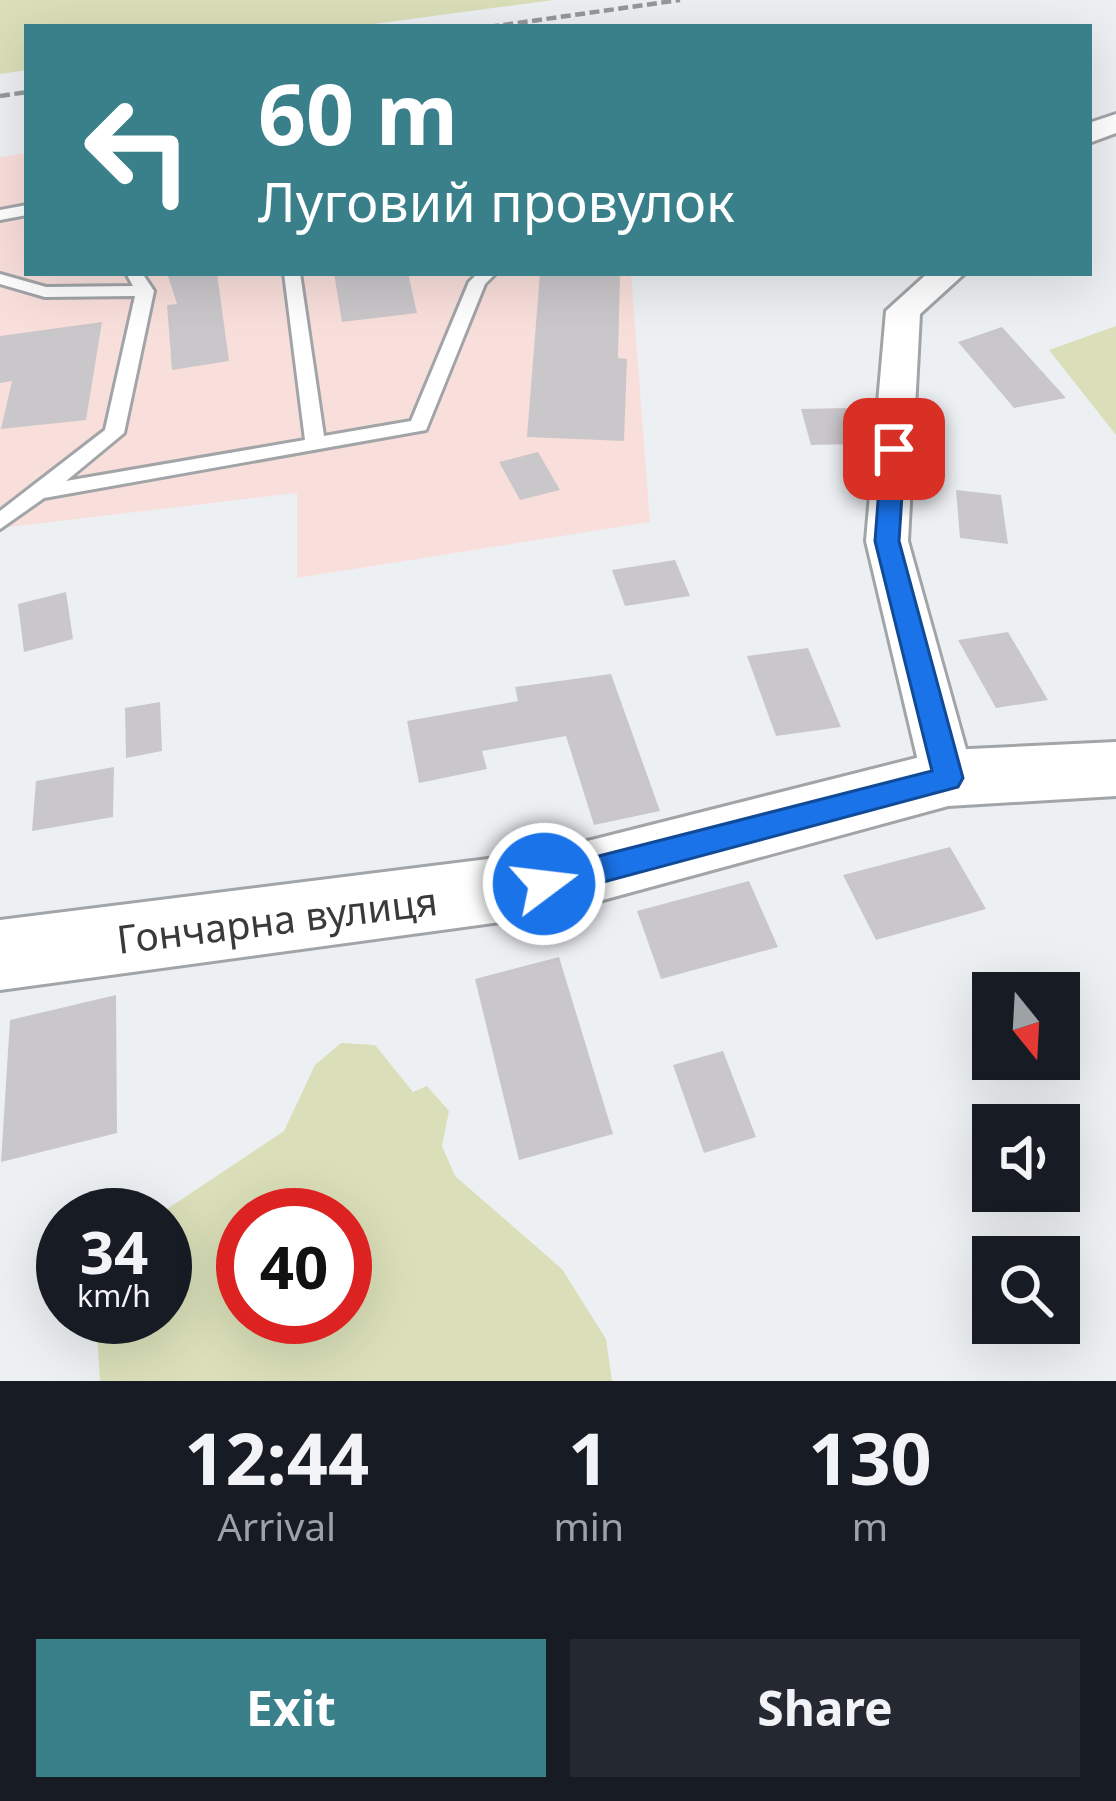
<!DOCTYPE html>
<meta charset="utf-8">
<style>
:root{--surface:#171b24;--page:#242831;--text:#f1f3f6;--muted:#9ea1a6;--accent:#3a808b}
body{margin:0;font-family:"Noto Sans",sans-serif;background:var(--page);color:var(--text);height:100vh;display:flex;flex-direction:column;font-size:45px;white-space:nowrap}
*{box-sizing:border-box;margin:0}
p{font-size:39px;color:var(--muted)}
.icon{flex:none;width:66px;height:66px;fill:none;stroke:currentColor;stroke-width:2;stroke-linecap:round;stroke-linejoin:round}
.map{position:relative;height:1381px;overflow:hidden}
.panel{display:flex;flex-direction:column;background:var(--surface);flex:1}
.panel>*{flex:none}
.banner{position:absolute;left:24px;top:24px;width:1068px;height:252px;border-radius:0px;box-shadow:0 12px 48px #0002;background:#3a808b;color:#fff;overflow:hidden}
.needle{width:78px;rotate:162deg}
.tools{position:absolute;left:972px;top:972px;display:grid;gap:24px}
.tools a{display:grid;place-items:center;width:108px;height:108px;border-radius:0px;background:var(--surface);box-shadow:0 12px 48px #0002;font-size:60px}
.speed{position:absolute;left:36px;top:1188px;display:flex;gap:24px;font-size:60px;font-weight:700;text-align:center}
.speed>*{display:grid;place-content:center;width:156px;height:156px;border-radius:50%;background:var(--surface);box-shadow:0 12px 48px #0002;line-height:1}
.speed small{font-size:30px;font-weight:400}
.speed .limit{border:18px solid #d22;background:#fff;color:#111}
.pin{position:absolute;display:grid;place-items:center;width:102px;height:102px;color:#fff;margin:-51px;border-radius:24px;box-shadow:0 6px 18px #0006}
.me{position:absolute;width:132px;margin:-66px;rotate:75deg;stroke-linejoin:round;filter:drop-shadow(0 0 9px #0008)}
.turn{display:flex;align-items:center;gap:42px;height:252px;padding:0 36px;font-size:54px}
.turn .icon{width:156px;height:156px;stroke-width:2.5}
.turn b{display:block;font-size:84px;line-height:102px}
.eta{display:flex;justify-content:space-evenly;align-items:center;height:204px;text-align:center}
.eta b{font-size:72px;font-weight:700;line-height:84px}
.action{display:flex;gap:24px;margin-top:auto;padding:24px 36px}
.action a{flex:1;height:138px;border-radius:0px;background:var(--accent);color:#fff;font-size:48px;font-weight:700;line-height:138px;text-align:center}
.action a+a{background:var(--page);color:var(--text)}
.map>svg:first-child{display:block}
.industrial{fill:#f9dfdb}
.green{fill:#dadfb9;fill-rule:evenodd}
.building{fill:#cac7ca}
.lines{fill:none;stroke-linecap:round;stroke-linejoin:round}
.service-casing{stroke:#a2a5a8;stroke-width:6}
.minor-casing{stroke:#a2a5a8;stroke-width:6}
.tertiary-casing{stroke:#a2a5a8;stroke-width:6}
.service{fill:#fff;fill-rule:evenodd}
.minor{fill:#fff;fill-rule:evenodd}
.tertiary{fill:#fff;fill-rule:evenodd}
.rail{stroke:#95989a;stroke-width:4.5;stroke-dasharray:10 4.5;stroke-linecap:butt}
.route{fill:#1a73e8;stroke:#114b97;stroke-width:3}
.labels{text-anchor:middle;dominant-baseline:central;stroke-width:10;stroke-linejoin:round;paint-order:stroke}
.street-label{font-size:39px;fill:#383a3b;stroke:#fff}
</style>
<div class="map">
<svg width="1116" height="1381" viewBox="0 0 1116 1381">
<rect width="100%" height="100%" fill="#edf0f3"/>
<path class="industrial" d="M 27,153 L 27,273 L 631,273 L 650,522 L 297,578 L 297,493 L 0,528 L 0,157 Z"/>
<path class="green" d="M 0,0 L 554,0 L 351,27 L 27,27 L 27,70 L 0,74 Z
M 1116,326 L 1116,435 L 1049,350 Z
M 341,1043 L 375,1045 L 413,1092 L 427,1086 L 449,1111 L 442,1146 L 455,1176 L 562,1269 L 606,1339 L 612,1381 L 100,1381 L 96,1317 L 165,1317 L 165,1215 L 158,1215 L 284,1131 L 315,1065 ZM 243,1215 L 345,1215 L 345,1317 L 243,1317 Z"/>
<path class="building" d="M 167,273 L 217,273 L 229,361 L 172,370 L 167,305 L 177,304 Z
M 334,273 L 408,273 L 417,313 L 342,322 Z
M 540,273 L 620,273 L 618,358 L 627,359 L 624,441 L 527,437 Z
M 102,322 L 86,420 L 1,429 L 12,381 L 0,383 L 0,336 Z
M 1002,327 L 1066,398 L 1014,408 L 958,342 Z
M 846,408 L 858,444 L 811,445 L 801,409 Z
M 538,452 L 560,490 L 520,500 L 499,462 Z
M 956,490 L 1001,495 L 1008,544 L 960,538 Z
M 675,560 L 690,596 L 625,606 L 612,570 Z
M 66,592 L 73,639 L 24,652 L 18,604 Z
M 1008,632 L 1048,700 L 996,708 L 958,640 Z
M 808,648 L 841,727 L 776,736 L 747,656 Z
M 611,674 L 660,811 L 594,825 L 566,736 L 482,751 L 487,769 L 419,783 L 407,721 L 518,701 L 515,687 Z
M 160,702 L 162,751 L 126,758 L 125,708 Z
M 114,767 L 113,817 L 32,831 L 36,781 Z
M 950,847 L 986,909 L 876,940 L 843,875 Z
M 749,881 L 778,947 L 661,979 L 637,911 Z
M 559,957 L 613,1134 L 519,1160 L 475,979 Z
M 116,995 L 117,1133 L 1,1162 L 10,1020 Z
M 723,1051 L 756,1137 L 704,1153 L 673,1065 Z"/>
<g class="lines">
<defs>
<path id="service" d="M 27,205 L 27,215 L 0,220 L 0,210 Z
M 126,273 L 142,273 L 154,291 L 124,433 L 66,481 L 305,440 L 284,273 L 300,273 L 324,436 L 411,421 L 469,282 L 478,273 L 496,273 L 485,284 L 426,430 L 44,498 L 0,529 L 0,511 L 105,430 L 135,296 L 45,297 L 0,284 L 0,274 L 46,287 L 133,286 Z"/>
<path id="minor" d="M 1116,114 L 1116,133 L 1089,143 L 1089,123 Z
M 928,273 L 965,273 L 920,314 L 908,541 L 974,778 L 966,793 L 948,799 L 930,793 L 922,778 L 866,541 L 886,311 Z"/>
<path id="tertiary" d="M 1116,742 L 1116,796 L 948,806 L 544,916 L 0,990 L 0,920 L 544,852 L 948,750 Z"/>
</defs>
<use href="#service" class="service-casing"/>
<use href="#minor" class="minor-casing"/>
<use href="#tertiary" class="tertiary-casing"/>
<use href="#service" class="service"/>
<use href="#minor" class="minor"/>
<use href="#tertiary" class="tertiary"/>
<path class="rail" d="M 489,27 L 680,0
M 0,96 L 27,92"/>
</g>
<path class="route" d="M 894,442 L 905,449 L 899,541 L 963,778 L 958,787 L 544,898 L 533,894 L 529,884 L 533,874 L 544,870 L 932,771 L 875,541 L 882,449 Z"/>
<g class="labels">
<g class="street-label">
<text transform="translate(277 919) rotate(-7)">Гончарна вулиця</text>
</g>
</g>
</svg>
<div class="tools">
<a><svg class="needle" viewBox="-14 -14 28 28"><path d="M0-13l5 13h-10z" fill="#e53935"/><path d="M0 13l5-13h-10z" fill="#9ea1a6"/></svg></a>
<a><svg class="icon" aria-label="sound" viewBox="0 0 24 24"><path d="M4 9h4l5-4v14l-5-4H4zM17 9q2 3 0 6"/></svg></a>
<a><svg class="icon" aria-label="search" viewBox="0 0 24 24"><circle cx="10" cy="10" r="6"/><path d="M15 15l6 6"/></svg></a>
</div>
<div class="speed"><div>34<small>km/h</small></div><div class="limit">40</div></div>
<div class="pin" style="left:894px;top:449px;background:#d93025"><svg class="icon" aria-label="arrive" viewBox="0 0 24 24"><path d="M6 21V4h12l-3 4 3 4H6"/></svg></div>
<svg class="me" style="left:544px;top:884px" viewBox="-20 -20 40 40"><circle r="17" fill="#1a73e8" stroke="#fff" stroke-width="3"/><path d="M0-11L8 9 0 5-8 9z" fill="#fff"/></svg>
<div class="banner">
<div class="turn"><svg class="icon" aria-label="left" viewBox="0 0 24 24"><path d="M17 20v-9H6M10 6l-5 5 5 5"/></svg><div><b>60 m</b>Луговий провулок</div></div>
</div>
</div>
<section class="panel">
<div class="eta">
<div><b>12:44</b><p>Arrival</p></div>
<div><b>1</b><p>min</p></div>
<div><b>130</b><p>m</p></div>
</div>
<div class="action"><a>Exit</a><a>Share</a></div>
</section>
